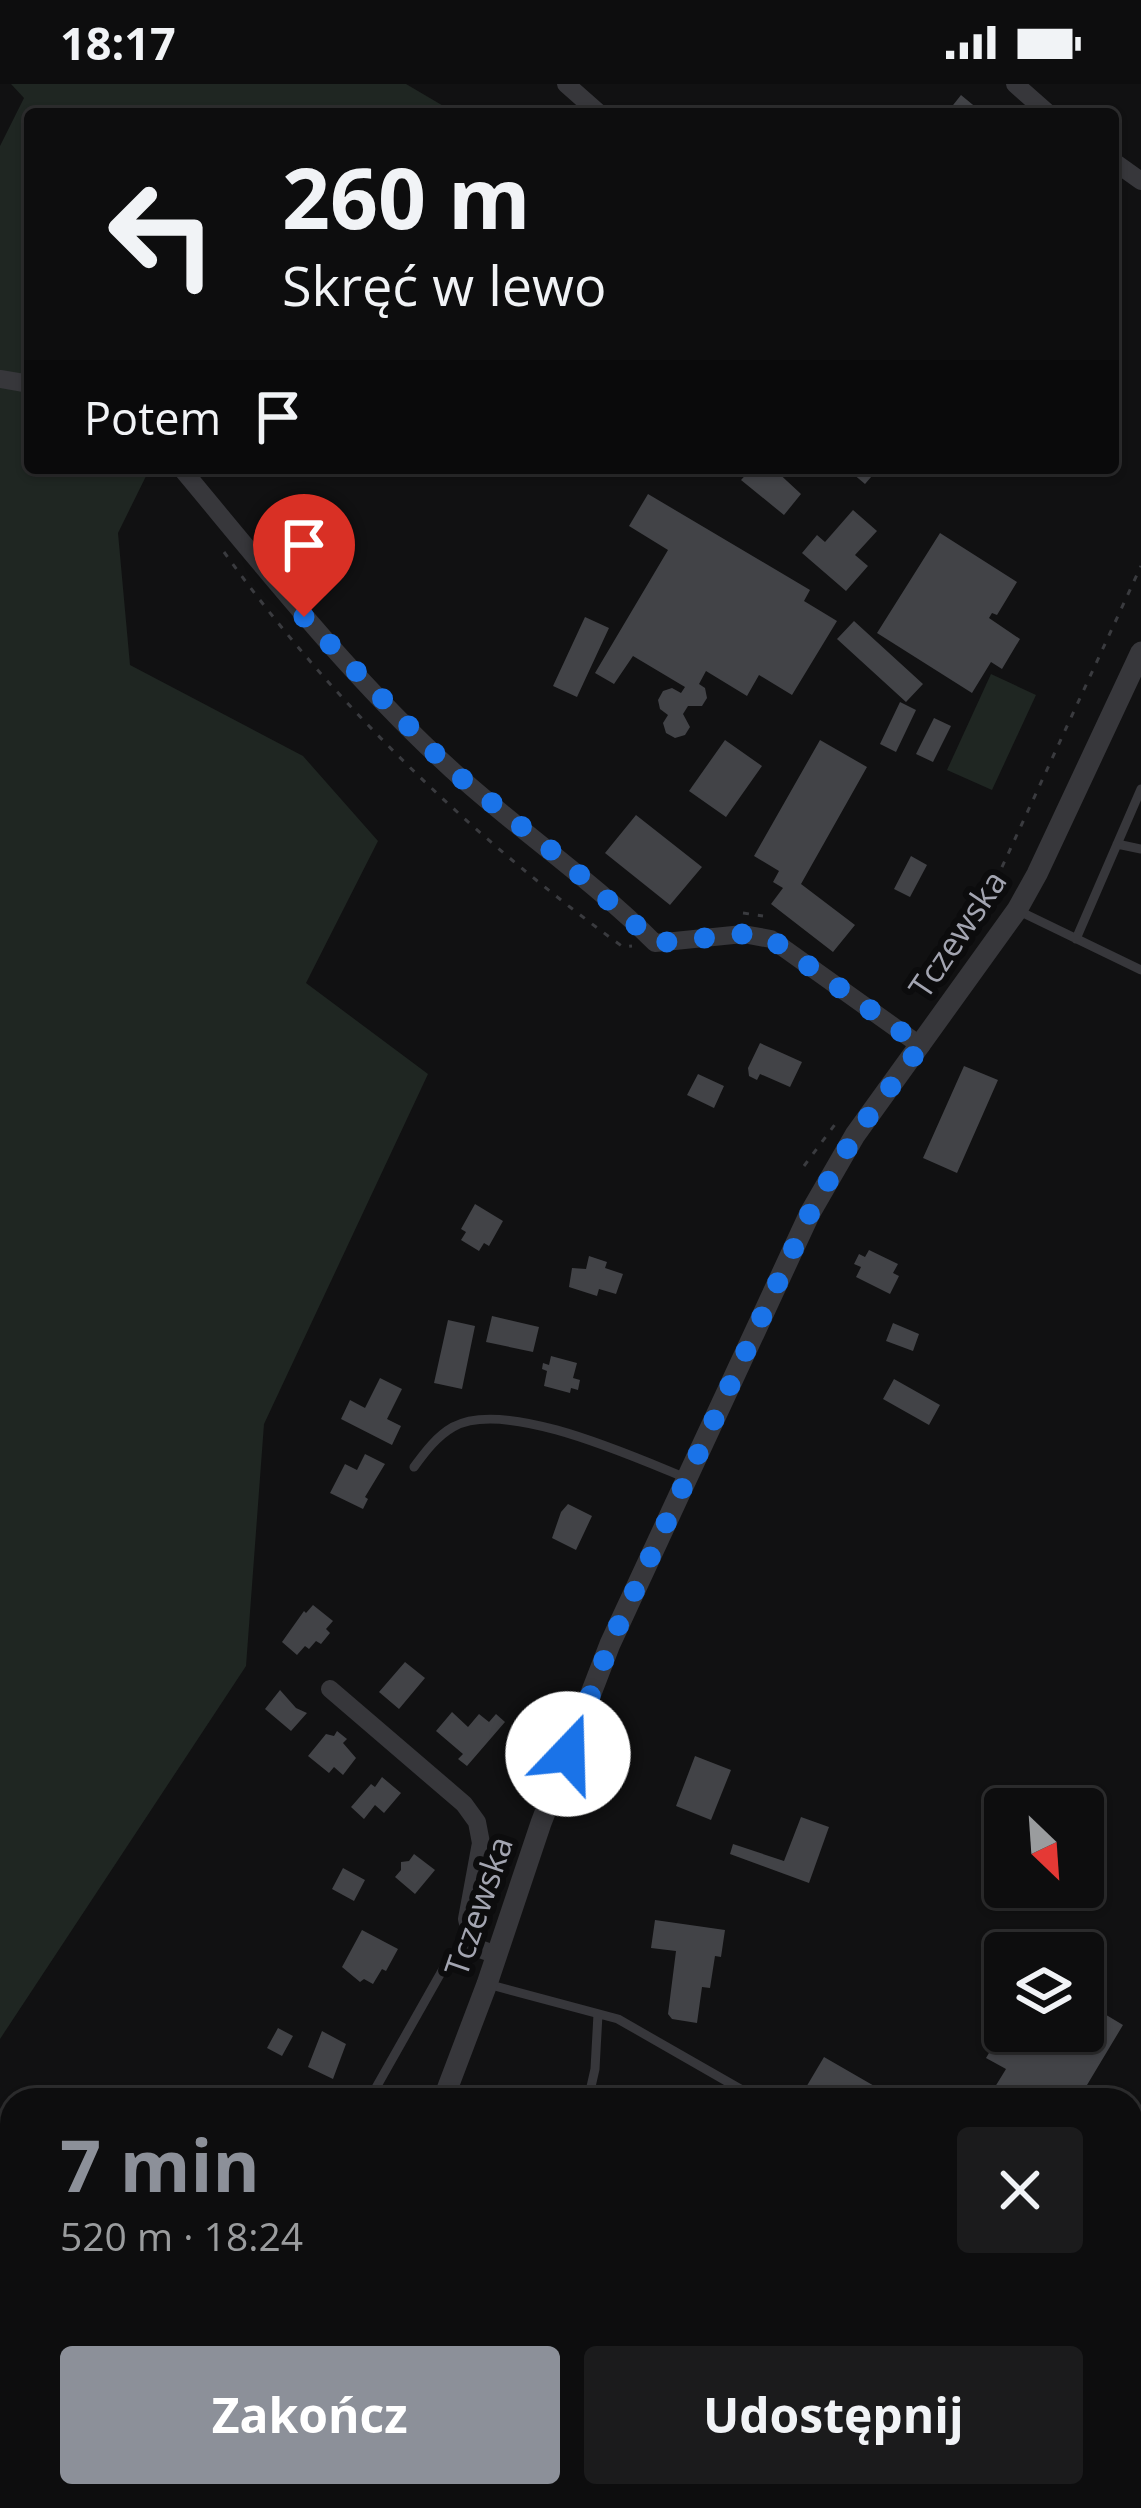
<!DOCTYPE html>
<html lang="pl">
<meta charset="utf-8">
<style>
:root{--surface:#0d0d0e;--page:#1b1b1c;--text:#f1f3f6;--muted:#9a9c9e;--line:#2d2d2e;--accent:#8c9099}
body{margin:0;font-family:"Open Sans",sans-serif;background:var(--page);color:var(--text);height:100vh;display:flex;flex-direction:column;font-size:45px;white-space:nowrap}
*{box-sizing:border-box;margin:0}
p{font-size:39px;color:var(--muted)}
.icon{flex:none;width:66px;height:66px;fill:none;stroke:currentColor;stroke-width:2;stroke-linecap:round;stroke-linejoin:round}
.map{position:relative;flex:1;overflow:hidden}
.sheet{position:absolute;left:0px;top:2004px;width:1143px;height:420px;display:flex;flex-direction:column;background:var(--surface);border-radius:36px 36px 0 0;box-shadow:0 3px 9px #0004,0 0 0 3px var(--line)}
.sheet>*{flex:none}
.top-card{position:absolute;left:24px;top:24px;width:1095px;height:366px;border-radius:12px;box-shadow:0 3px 9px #0004,0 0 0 3px var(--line);background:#0d0d0e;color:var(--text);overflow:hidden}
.needle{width:78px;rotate:155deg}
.tools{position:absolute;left:984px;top:1704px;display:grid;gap:24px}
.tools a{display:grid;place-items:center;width:120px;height:120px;border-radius:12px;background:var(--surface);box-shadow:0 3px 9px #0004,0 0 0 3px var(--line);font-size:60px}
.pin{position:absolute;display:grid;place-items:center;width:102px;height:102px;color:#fff;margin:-123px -51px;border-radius:50% 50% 50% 0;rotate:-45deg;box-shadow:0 0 12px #0007}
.pin .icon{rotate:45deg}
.me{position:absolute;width:132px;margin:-66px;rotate:21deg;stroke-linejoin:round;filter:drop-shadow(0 0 9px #0008)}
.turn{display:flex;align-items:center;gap:42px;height:252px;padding:0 60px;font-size:54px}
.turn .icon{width:156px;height:156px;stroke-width:2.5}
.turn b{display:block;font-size:84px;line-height:102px}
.then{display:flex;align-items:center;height:114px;padding:0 60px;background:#0003;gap:24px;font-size:45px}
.round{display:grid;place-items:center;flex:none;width:126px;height:126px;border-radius:12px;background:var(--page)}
.summary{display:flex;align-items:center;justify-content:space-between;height:204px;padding:0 60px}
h1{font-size:72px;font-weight:700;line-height:90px;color:var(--accent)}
.primary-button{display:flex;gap:24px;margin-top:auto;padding:24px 60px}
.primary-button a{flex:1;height:138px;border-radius:12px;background:var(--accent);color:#fff;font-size:48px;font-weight:700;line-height:138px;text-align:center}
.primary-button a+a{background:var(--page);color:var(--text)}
.status{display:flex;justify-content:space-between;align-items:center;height:84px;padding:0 60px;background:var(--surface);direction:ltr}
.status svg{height:33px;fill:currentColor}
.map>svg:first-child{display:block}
.green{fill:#1f2622}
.building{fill:#424347}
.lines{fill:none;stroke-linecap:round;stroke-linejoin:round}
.path{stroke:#3a3b3f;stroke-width:3;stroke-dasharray:6 9;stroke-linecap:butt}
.service{stroke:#37373b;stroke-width:9}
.minor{stroke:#37373b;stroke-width:18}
.tertiary{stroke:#37373b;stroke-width:21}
.route{stroke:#1a73e8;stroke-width:21;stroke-dasharray:0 37.8}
.labels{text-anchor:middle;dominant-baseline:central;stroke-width:12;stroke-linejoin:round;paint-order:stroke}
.street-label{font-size:33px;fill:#a3a5b1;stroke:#0c0c0d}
</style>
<div class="status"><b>18:17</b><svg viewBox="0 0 49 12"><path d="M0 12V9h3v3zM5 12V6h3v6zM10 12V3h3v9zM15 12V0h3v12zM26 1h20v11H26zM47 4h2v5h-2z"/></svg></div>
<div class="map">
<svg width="1141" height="2424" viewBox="0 0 1141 2424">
<rect width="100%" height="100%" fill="#111112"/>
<path class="green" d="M 11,0 L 406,0 L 457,30 L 30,30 L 30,384 L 150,384 L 118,449 L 130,581 L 303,672 L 378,757 L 306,899 L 428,990 L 264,1340 L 246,1582 L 0,1955 L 0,62 L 24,14 Z
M 991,590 L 1036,611 L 992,706 L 947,686 Z"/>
<path class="building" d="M 961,11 L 984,30 L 946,30 Z
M 752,384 L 773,384 L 801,410 L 784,431 L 741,396 Z
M 846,384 L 879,384 L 865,400 Z
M 648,410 L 810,506 L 804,517 L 837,537 L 792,611 L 759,591 L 747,612 L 706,587 L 699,600 L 705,604 L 707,614 L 702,622 L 688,622 L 683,630 L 690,643 L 685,651 L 675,654 L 666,649 L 663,639 L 668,631 L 660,625 L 658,616 L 663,607 L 672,604 L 681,609 L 685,603 L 633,572 L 614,600 L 595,589 L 668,466 L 629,442 Z
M 853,426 L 877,447 L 855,471 L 868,482 L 846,507 L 802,469 L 817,451 L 825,458 Z
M 940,449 L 1017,498 L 997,531 L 992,529 L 989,534 L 1020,555 L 1002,585 L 991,578 L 972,609 L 877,549 Z
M 585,533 L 609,544 L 577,613 L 553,602 Z
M 854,537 L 923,600 L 906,618 L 837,555 Z
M 900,618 L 916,626 L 896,668 L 880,660 Z
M 934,634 L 951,642 L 933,678 L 916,670 Z
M 725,656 L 762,682 L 726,733 L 689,707 Z
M 820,656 L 867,683 L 801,800 L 855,841 L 833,868 L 771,820 L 783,804 L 773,798 L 779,787 L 754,772 Z
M 636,731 L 702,783 L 670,821 L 605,769 Z
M 911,772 L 927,781 L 910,813 L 894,805 Z
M 760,959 L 802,978 L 790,1003 L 760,990 L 757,996 L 749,992 L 748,984 Z
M 964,982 L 998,996 L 957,1089 L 923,1074 Z
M 698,990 L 724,1002 L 714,1024 L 687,1011 Z
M 475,1120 L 503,1137 L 489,1162 L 484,1159 L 479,1167 L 461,1156 L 466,1148 L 461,1145 Z
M 869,1166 L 898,1180 L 893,1189 L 899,1192 L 890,1210 L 856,1193 L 861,1183 L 854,1180 L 859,1170 L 865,1173 Z
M 589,1172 L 607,1178 L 605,1184 L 623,1190 L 616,1210 L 599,1205 L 597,1212 L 569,1203 L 572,1184 L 586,1185 Z
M 492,1232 L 539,1243 L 533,1268 L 486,1258 Z
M 448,1236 L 475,1242 L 462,1305 L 434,1299 Z
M 893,1239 L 919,1250 L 913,1267 L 886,1257 Z
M 551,1272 L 577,1279 L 573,1294 L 580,1296 L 578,1306 L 571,1304 L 570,1309 L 544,1302 L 547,1287 L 542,1285 L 543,1279 L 549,1281 Z
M 380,1294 L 402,1305 L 387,1335 L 401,1342 L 392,1361 L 341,1335 L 350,1316 L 365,1324 Z
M 894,1295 L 940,1321 L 929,1341 L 883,1315 Z
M 365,1370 L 385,1380 L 365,1413 L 368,1415 L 363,1425 L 330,1409 L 345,1380 L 357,1386 Z
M 568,1420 L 592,1432 L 576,1466 L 552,1454 L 561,1428 Z
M 313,1521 L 333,1537 L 326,1545 L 330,1549 L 321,1560 L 316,1557 L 309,1565 L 305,1562 L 297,1571 L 282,1558 L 304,1527 L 306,1529 Z
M 405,1578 L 425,1594 L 399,1625 L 379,1608 Z
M 280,1606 L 296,1624 L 307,1629 L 291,1647 L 265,1625 Z
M 452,1628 L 468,1643 L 479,1630 L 489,1638 L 496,1630 L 505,1638 L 467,1682 L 458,1675 L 463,1670 L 436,1647 Z
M 337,1647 L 347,1655 L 343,1659 L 356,1674 L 343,1691 L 334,1683 L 329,1689 L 308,1672 L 326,1650 L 334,1652 Z
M 695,1672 L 731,1686 L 711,1736 L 676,1722 Z
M 382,1693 L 401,1709 L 384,1729 L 375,1721 L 364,1735 L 351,1723 L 371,1700 L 375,1703 Z
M 801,1733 L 829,1743 L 809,1799 L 730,1770 L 733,1760 L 784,1777 Z
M 414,1770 L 435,1786 L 415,1810 L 395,1793 L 401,1786 L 401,1778 L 409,1777 Z
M 343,1784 L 365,1796 L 354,1817 L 332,1805 Z
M 655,1836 L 725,1846 L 721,1873 L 715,1872 L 710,1904 L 702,1903 L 697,1939 L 672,1935 L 668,1930 L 676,1867 L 651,1864 Z
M 362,1846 L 398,1865 L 386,1887 L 382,1885 L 373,1900 L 364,1895 L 360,1898 L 342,1883 Z
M 1083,1917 L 1123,1941 L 1078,2016 L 987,2016 L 1006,1985 L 986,1974 L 1002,1947 L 1083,1947 Z
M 278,1944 L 293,1952 L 282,1972 L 267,1964 Z
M 322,1947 L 346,1960 L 333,1995 L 308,1983 Z
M 824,1973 L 876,2003 L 868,2016 L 823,2016 L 805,2005 Z
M 0,2329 L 12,2337 L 12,2365 L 0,2382 Z
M 723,2412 L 801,2412 L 819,2424 L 715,2424 Z
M 899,2412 L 1080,2412 L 1100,2424 L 920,2424 Z"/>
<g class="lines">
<path class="path" d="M 224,468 C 333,620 472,753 623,863 L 632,862
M 743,829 L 763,832
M 953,876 L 996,796 L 1141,482
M 804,1082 L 839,1035"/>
<path class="service" d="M 1117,760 L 1141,765
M 1017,826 L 1141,886
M 1076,855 L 1141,705
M 414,1383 C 425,1368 437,1352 453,1343 C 505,1314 634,1373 686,1394
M 491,1901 L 618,1935 L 749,2010
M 369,2016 L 447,1878 L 474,1863
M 588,2016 L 595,1985 L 598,1930
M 262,2424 L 274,2412"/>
<path class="minor" d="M 566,0 L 600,30
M 1015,0 L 1049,30
M 1113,77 L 1141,97
M 0,295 L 30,300
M 181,384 C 267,487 352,595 452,686 C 518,746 592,796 655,859 L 743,850 L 771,855 L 921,962
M 330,1605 L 464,1720 L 477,1738 L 481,1759 L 467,1835 L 474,1863 L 497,1871"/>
<path class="tertiary" d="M 443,2016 L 487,1900 L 541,1739 L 610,1560 L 810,1129 L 855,1051 L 1017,826 L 1037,790 L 1141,568
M 200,2424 L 206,2412"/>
</g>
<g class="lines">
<path class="route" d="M 304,533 L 450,685 L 562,775 L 656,859 L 743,850 L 771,855 L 921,962 L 855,1051 L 810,1129 L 610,1560 L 568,1670"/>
</g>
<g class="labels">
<g class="street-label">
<text transform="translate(957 850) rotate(-56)">Tczewska</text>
<text transform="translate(478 1822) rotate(-71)">Tczewska</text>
</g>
</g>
</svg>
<div class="tools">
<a><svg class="needle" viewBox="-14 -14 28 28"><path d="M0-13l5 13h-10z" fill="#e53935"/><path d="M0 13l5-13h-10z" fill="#9a9c9e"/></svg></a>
<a><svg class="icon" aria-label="layers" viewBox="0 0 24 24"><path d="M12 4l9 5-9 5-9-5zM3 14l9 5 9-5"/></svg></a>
</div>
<div class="pin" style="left:304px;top:533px;background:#d93025"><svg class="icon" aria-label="arrive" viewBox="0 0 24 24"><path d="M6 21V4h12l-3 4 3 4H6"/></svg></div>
<svg class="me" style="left:568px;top:1670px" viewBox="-20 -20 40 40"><circle r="19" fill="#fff"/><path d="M0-13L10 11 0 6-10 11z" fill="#1a73e8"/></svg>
<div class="top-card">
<div class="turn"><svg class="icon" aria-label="left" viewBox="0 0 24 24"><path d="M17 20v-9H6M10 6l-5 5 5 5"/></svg><div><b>260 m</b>Skręć w lewo</div></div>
<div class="then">Potem<svg class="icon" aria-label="arrive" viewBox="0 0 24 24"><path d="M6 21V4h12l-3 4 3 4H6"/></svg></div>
</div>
<section class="sheet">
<div class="summary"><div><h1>7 min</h1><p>520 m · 18:24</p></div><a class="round"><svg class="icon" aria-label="close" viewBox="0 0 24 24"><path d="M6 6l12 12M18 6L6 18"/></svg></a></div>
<div class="primary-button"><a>Zakończ</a><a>Udostępnij</a></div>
</section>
</div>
